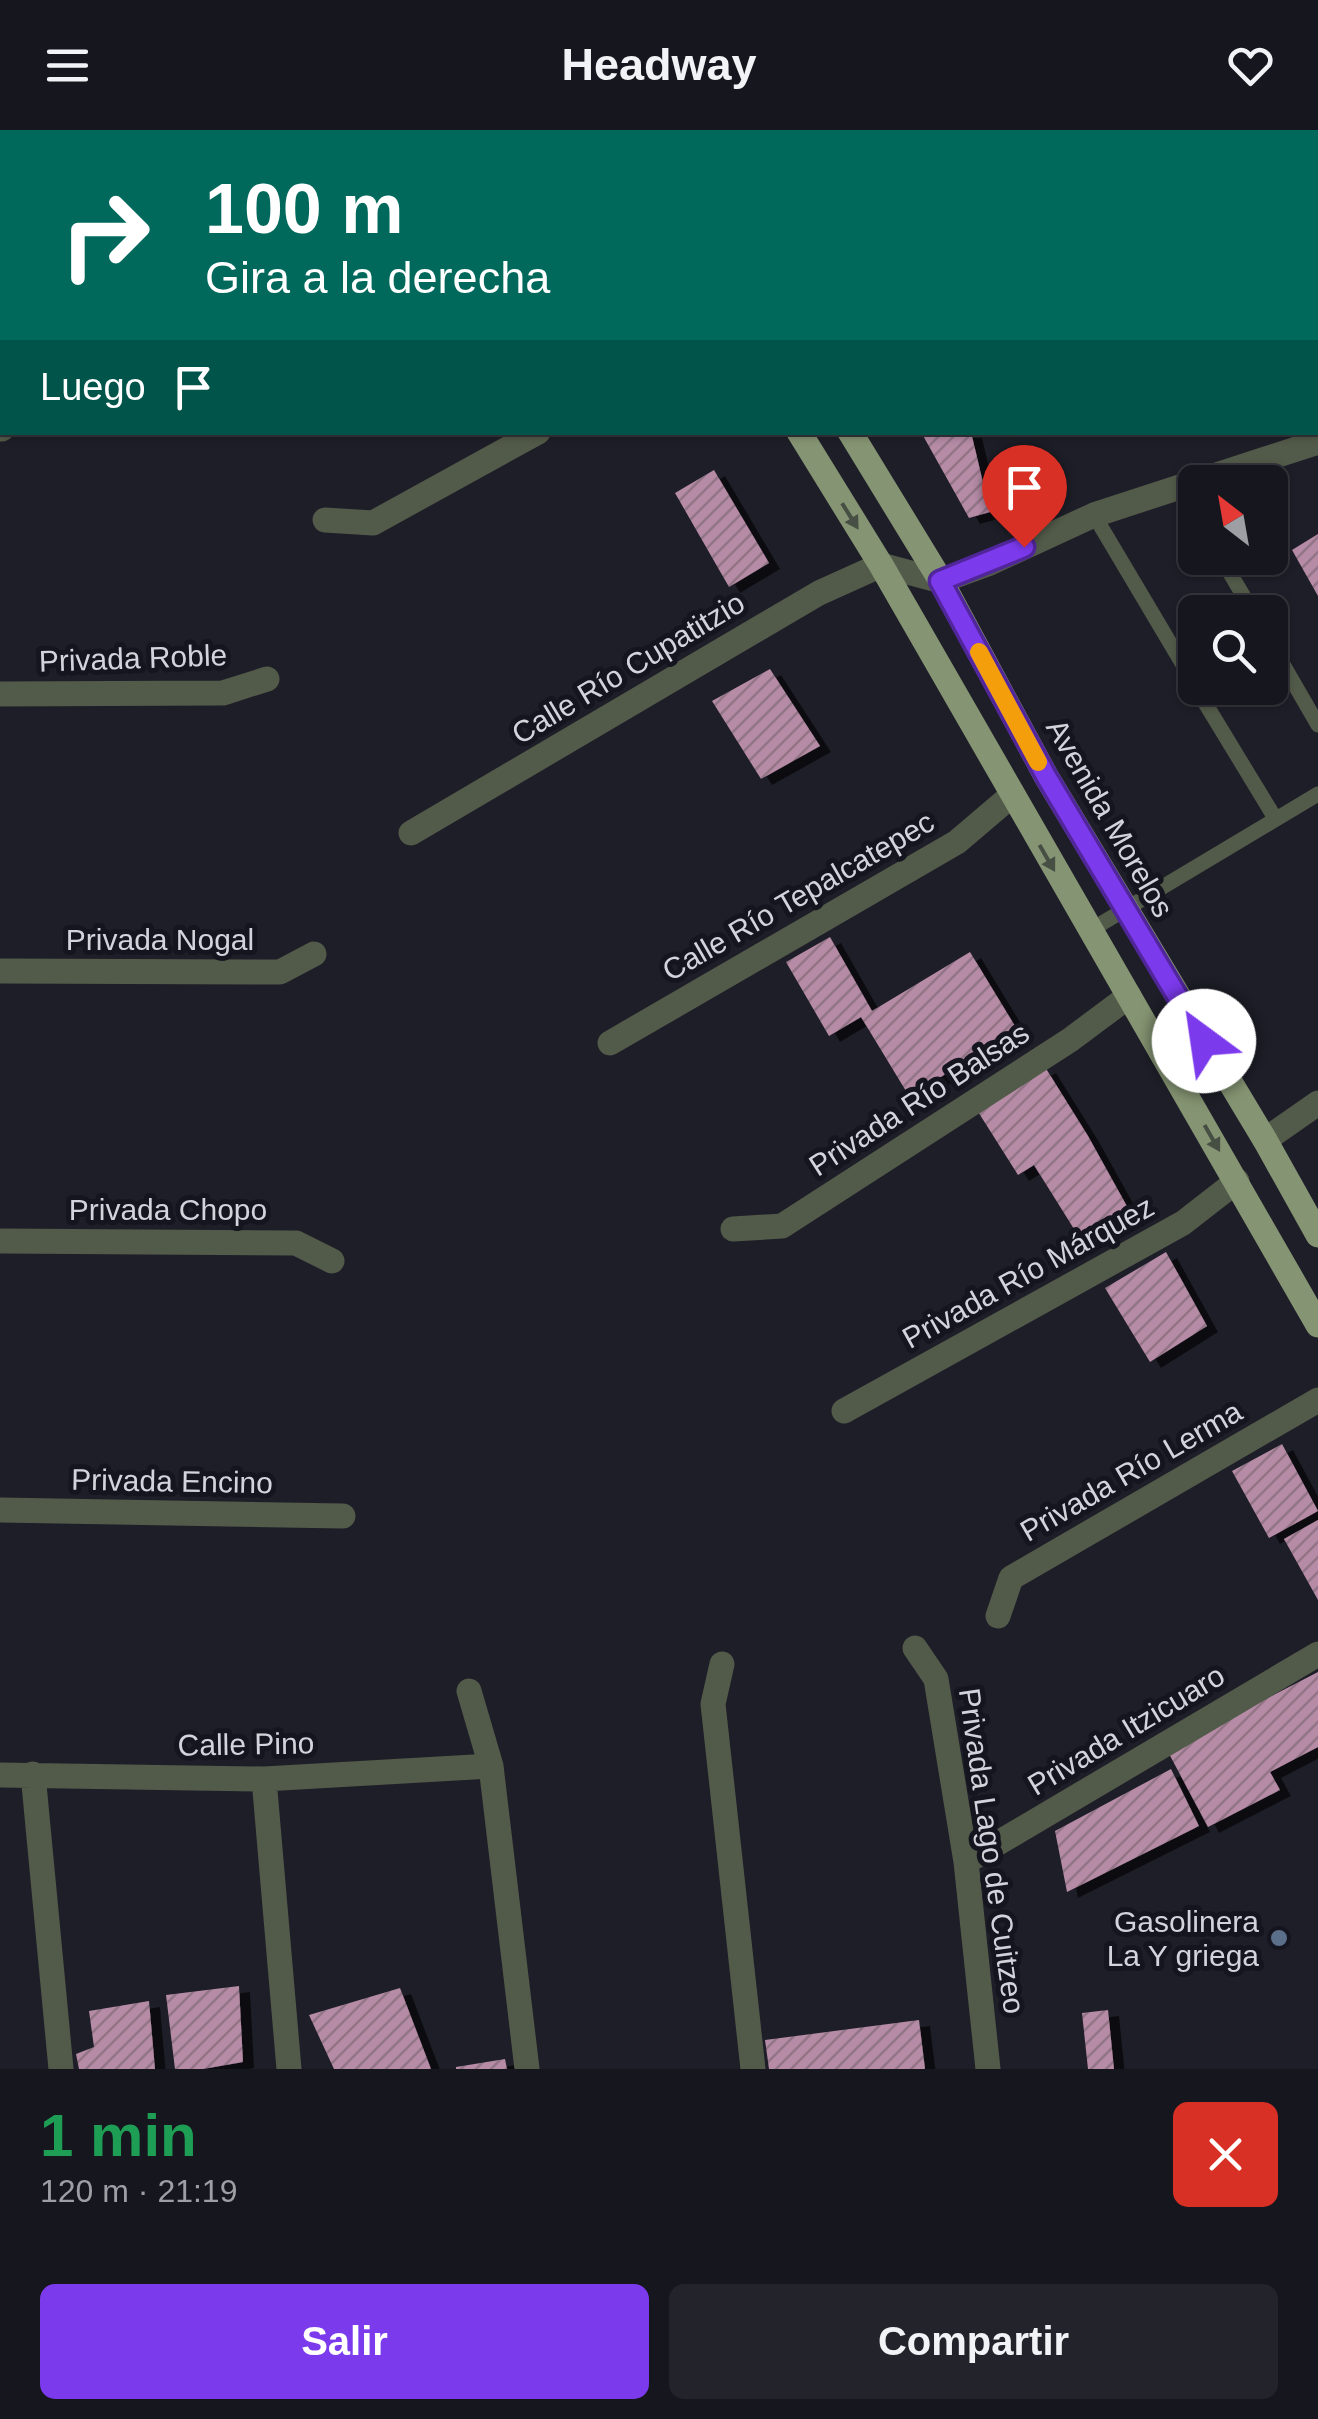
<!DOCTYPE html>
<html lang="es">
<meta charset="utf-8">
<style>
:root{--surface:#16161e;--page:#23232b;--text:#f1f3f6;--muted:#9e9fa4;--line:#35353c;--accent:#7c3aed}
body{margin:0;font-family:Arial,sans-serif;background:var(--page);color:var(--text);height:100vh;display:flex;flex-direction:column;font-size:38px;white-space:nowrap}
*{box-sizing:border-box;margin:0}
p{font-size:32px;color:var(--muted)}
.icon{flex:none;width:55px;height:55px;fill:none;stroke:currentColor;stroke-width:2;stroke-linecap:round;stroke-linejoin:round}
.map{position:relative;height:1939px;overflow:hidden}
.sheet{display:flex;flex-direction:column;background:var(--surface);flex:1}
.sheet>*{flex:none}
.hud{position:absolute;left:0px;top:0px;width:1320px;height:305px;box-shadow:0 2px 8px #0004,0 0 0 2px var(--line);background:#00695c;color:#fff;overflow:hidden}
.needle{width:65px;rotate:329deg}
.tools{position:absolute;left:1178px;top:335px;display:grid;gap:20px}
.tools a{display:grid;place-items:center;width:110px;height:110px;border-radius:15px;background:var(--surface);box-shadow:0 2px 8px #0004,0 0 0 2px var(--line);font-size:50px}
.pin{position:absolute;display:grid;place-items:center;width:85px;height:85px;color:#fff;margin:-102px -42px;border-radius:50% 50% 50% 0;rotate:-45deg;box-shadow:0 0 10px #0007}
.pin .icon{rotate:45deg}
.me{position:absolute;width:110px;margin:-55px;rotate:329deg;stroke-linejoin:round;filter:drop-shadow(0 0 8px #0008)}
.turn{display:flex;align-items:center;gap:35px;height:210px;padding:0 40px;font-size:45px}
.turn .icon{width:130px;height:130px;stroke-width:2.5}
.turn b{display:block;font-size:70px;line-height:85px}
.then{display:flex;align-items:center;height:95px;padding:0 40px;background:#0003;gap:20px;font-size:38px}
.round{display:grid;place-items:center;flex:none;width:105px;height:105px;border-radius:15px;background:var(--page)}
.headline{display:flex;align-items:center;justify-content:space-between;height:170px;padding:0 40px}
h1{font-size:60px;font-weight:700;line-height:75px;color:#1e9e55}
.cta{display:flex;gap:20px;margin-top:auto;padding:20px 40px}
.cta a{flex:1;height:115px;border-radius:15px;background:var(--accent);color:#fff;font-size:40px;font-weight:700;line-height:115px;text-align:center}
.cta a+a{background:var(--page);color:var(--text)}
header{display:flex;justify-content:space-between;align-items:center;height:130px;padding:0 40px;background:var(--surface);font-size:45px;font-weight:700}
.map>svg:first-child{display:block}
.building{fill:url(#building-hatch);filter:url(#shadow)}
.lines{fill:none;stroke-linecap:round;stroke-linejoin:round}
.service{stroke:#525a49;stroke-width:15}
.minor{stroke:#525a49;stroke-width:25}
.primary{stroke:#859472;stroke-width:25}
.oneway{fill:#474e44}
.route-casing{stroke:#51269a;stroke-width:25}
.route{stroke:#7c3aed;stroke-width:18}
.slow{stroke:#f59e0b;stroke-width:18}
.service-dot{fill:#5c6f8a;stroke:#15151f;stroke-width:4}
.labels{text-anchor:middle;dominant-baseline:central;stroke-width:10;stroke-linejoin:round;paint-order:stroke}
.street-label{font-size:30px;fill:#d3d3db;stroke:#15151f}
.poi-label{font-size:30px;fill:#d3d3db;stroke:#15151f;text-anchor:end}
</style>
<header><svg class="icon" aria-label="menu" viewBox="0 0 24 24"><path d="M4 6h16M4 12h16M4 18h16"/></svg>Headway<svg class="icon" aria-label="heart" viewBox="0 0 24 24"><path d="M12 20l-8-8c-3-5 5-10 8-4 3-6 11-1 8 4z"/></svg></header>
<div class="map">
<svg width="1318" height="1939" viewBox="0 0 1318 1939">
<defs>
<pattern id="building-hatch" width="6" height="6" patternUnits="userSpaceOnUse" patternTransform="scale(2.5)"><rect width="6" height="6" fill="#b58ba5"/><path d="M-1 1l2-2M0 6l6-6M5 7l2-2" fill="none" stroke="#927487"/></pattern>
<filter id="shadow"><feDropShadow dx="11" dy="6" stdDeviation="0" flood-color="#0009"/></filter>
</defs>
<rect width="100%" height="100%" fill="#1e1e28"/>
<path class="building" d="M 921,302 L 971,302 L 990,382 L 969,388 Z
M 714,340 L 769,433 L 729,457 L 675,363 Z
M 1318,404 L 1318,466 L 1292,420 Z
M 770,539 L 820,616 L 761,649 L 712,571 Z
M 830,807 L 872,881 L 970,822 L 1018,901 L 909,966 L 861,887 L 829,906 L 786,832 Z
M 1045,937 L 1088,1006 L 1134,1089 L 1084,1115 L 1034,1035 L 1018,1045 L 975,977 Z
M 1166,1122 L 1207,1196 L 1150,1232 L 1105,1158 Z
M 1282,1314 L 1318,1381 L 1269,1408 L 1232,1341 Z
M 1318,1390 L 1318,1470 L 1284,1409 Z
M 1318,1542 L 1318,1617 L 1270,1642 L 1280,1660 L 1208,1697 L 1167,1620 Z
M 1171,1639 L 1199,1696 L 1067,1762 L 1055,1701 Z
M 239,1856 L 243,1932 L 203,1939 L 175,1939 L 166,1865 Z
M 400,1858 L 431,1939 L 334,1939 L 309,1885 Z
M 149,1871 L 155,1939 L 79,1939 L 76,1924 L 94,1917 L 89,1881 Z
M 1108,1880 L 1114,1939 L 1088,1939 L 1082,1883 Z
M 919,1890 L 925,1939 L 769,1939 L 765,1910 Z
M 505,1929 L 507,1939 L 456,1939 L 456,1937 Z"/>
<g class="lines">
<path class="service" d="M 1181,355 L 1195,381
M 1094,385 L 1195,555
M 1221,428 L 1253,482
M 1270,512 L 1318,595
M 1196,558 L 1275,688
M 1089,801 L 1318,664"/>
<path class="minor" d="M 66,2 L 66,0
M 496,2 L 500,0
M 0,299 L 2,299
M 325,390 L 373,393 L 538,302
M 0,564 L 223,563 L 267,549
M 411,703 L 819,463 L 881,435 L 941,451 L 990,433 L 1094,385 L 1318,312
M 0,841 L 280,842 L 314,824
M 610,913 L 957,712 L 1011,666
M 1265,1010 L 1318,973
M 733,1099 L 782,1096 L 1070,910 L 1129,866
M 0,1111 L 296,1113 L 332,1131
M 844,1281 L 1183,1093 L 1237,1051
M 0,1380 L 343,1386
M 998,1486 L 1011,1448 L 1318,1270
M 915,1518 L 936,1549 L 966,1732 L 988,1939
M 722,1534 L 713,1574 L 753,1939
M 469,1561 L 491,1636 L 527,1939
M 33,1644 L 61,1939
M 0,1645 L 264,1649 L 491,1636
M 264,1649 L 289,1939
M 966,1732 L 1318,1524"/>
<path class="primary" d="M 619,0 L 621,2
M 665,0 L 667,2
M 799,302 L 881,435 L 1318,1195
M 850,302 L 941,451 L 1046,646 L 1265,1010 L 1318,1105"/>
</g>
<defs><path id="oneway-solid" d="M-6-.8H1V-3.2L6.5 0L1 3.2V.8H-6Z" transform="scale(2.5)"/></defs>
<g class="oneway">
<use href="#oneway-solid" transform="translate(850 386) rotate(58)"/>
<use href="#oneway-solid" transform="translate(1047 728) rotate(60)"/>
<use href="#oneway-solid" transform="translate(1212 1008) rotate(60)"/>
</g>
<g class="lines">
<defs>
<path id="route" d="M 1024,417 L 940,451 L 1046,646 L 1204,911"/>
</defs>
<use href="#route" class="route-casing"/>
<use href="#route" class="route"/>
<path class="slow" d="M 979,522 L 1038,632"/>
</g>
<circle class="service-dot" cx="1279" cy="1808" r="10"/>
<g class="labels">
<g class="street-label">
<text transform="translate(133 528) rotate(-2)">Privada Roble</text>
<text transform="translate(628 538) rotate(-31)">Calle Río Cupatitzio</text>
<text transform="translate(1110 688) rotate(60)">Avenida Morelos</text>
<text transform="translate(798 766) rotate(-30)">Calle Río Tepalcatepec</text>
<text x="160" y="809">Privada Nogal</text>
<text transform="translate(919 969) rotate(-33)">Privada Río Balsas</text>
<text x="168" y="1079">Privada Chopo</text>
<text transform="translate(1028 1142) rotate(-29)">Privada Río Márquez</text>
<text transform="translate(1131 1341) rotate(-30)">Privada Río Lerma</text>
<text transform="translate(172 1351) rotate(1)">Privada Encino</text>
<text transform="translate(1126 1600) rotate(-31)">Privada Itzicuaro</text>
<text transform="translate(246 1614) rotate(-1)">Calle Pino</text>
<text transform="translate(992 1721) rotate(82)">Privada Lago de Cuitzeo</text>
</g>
<g class="poi-label">
<text x="1259" y="1791">Gasolinera<tspan x="1259" dy="34">La Y griega</tspan></text>
</g>
</g>
</svg>
<div class="tools">
<a><svg class="needle" viewBox="-14 -14 28 28"><path d="M0-13l5 13h-10z" fill="#e53935"/><path d="M0 13l5-13h-10z" fill="#9e9fa4"/></svg></a>
<a><svg class="icon" aria-label="search" viewBox="0 0 24 24"><circle cx="10" cy="10" r="6"/><path d="M15 15l6 6"/></svg></a>
</div>
<div class="pin" style="left:1024px;top:417px;background:#d93025"><svg class="icon" aria-label="arrive" viewBox="0 0 24 24"><path d="M6 21V4h12l-3 4 3 4H6"/></svg></div>
<svg class="me" style="left:1204px;top:911px" viewBox="-20 -20 40 40"><circle r="19" fill="#fff"/><path d="M0-13L10 11 0 6-10 11z" fill="#7c3aed"/></svg>
<div class="hud">
<div class="turn"><svg class="icon" aria-label="right" viewBox="0 0 24 24"><path d="M7 20v-9h11M14 6l5 5-5 5"/></svg><div><b>100 m</b>Gira a la derecha</div></div>
<div class="then">Luego<svg class="icon" aria-label="arrive" viewBox="0 0 24 24"><path d="M6 21V4h12l-3 4 3 4H6"/></svg></div>
</div>
</div>
<section class="sheet">
<div class="headline"><div><h1>1 min</h1><p>120 m · 21:19</p></div><a class="round" style="background:#d93025;color:#fff"><svg class="icon" aria-label="close" viewBox="0 0 24 24"><path d="M6 6l12 12M18 6L6 18"/></svg></a></div>
<div class="cta"><a>Salir</a><a>Compartir</a></div>
</section>
